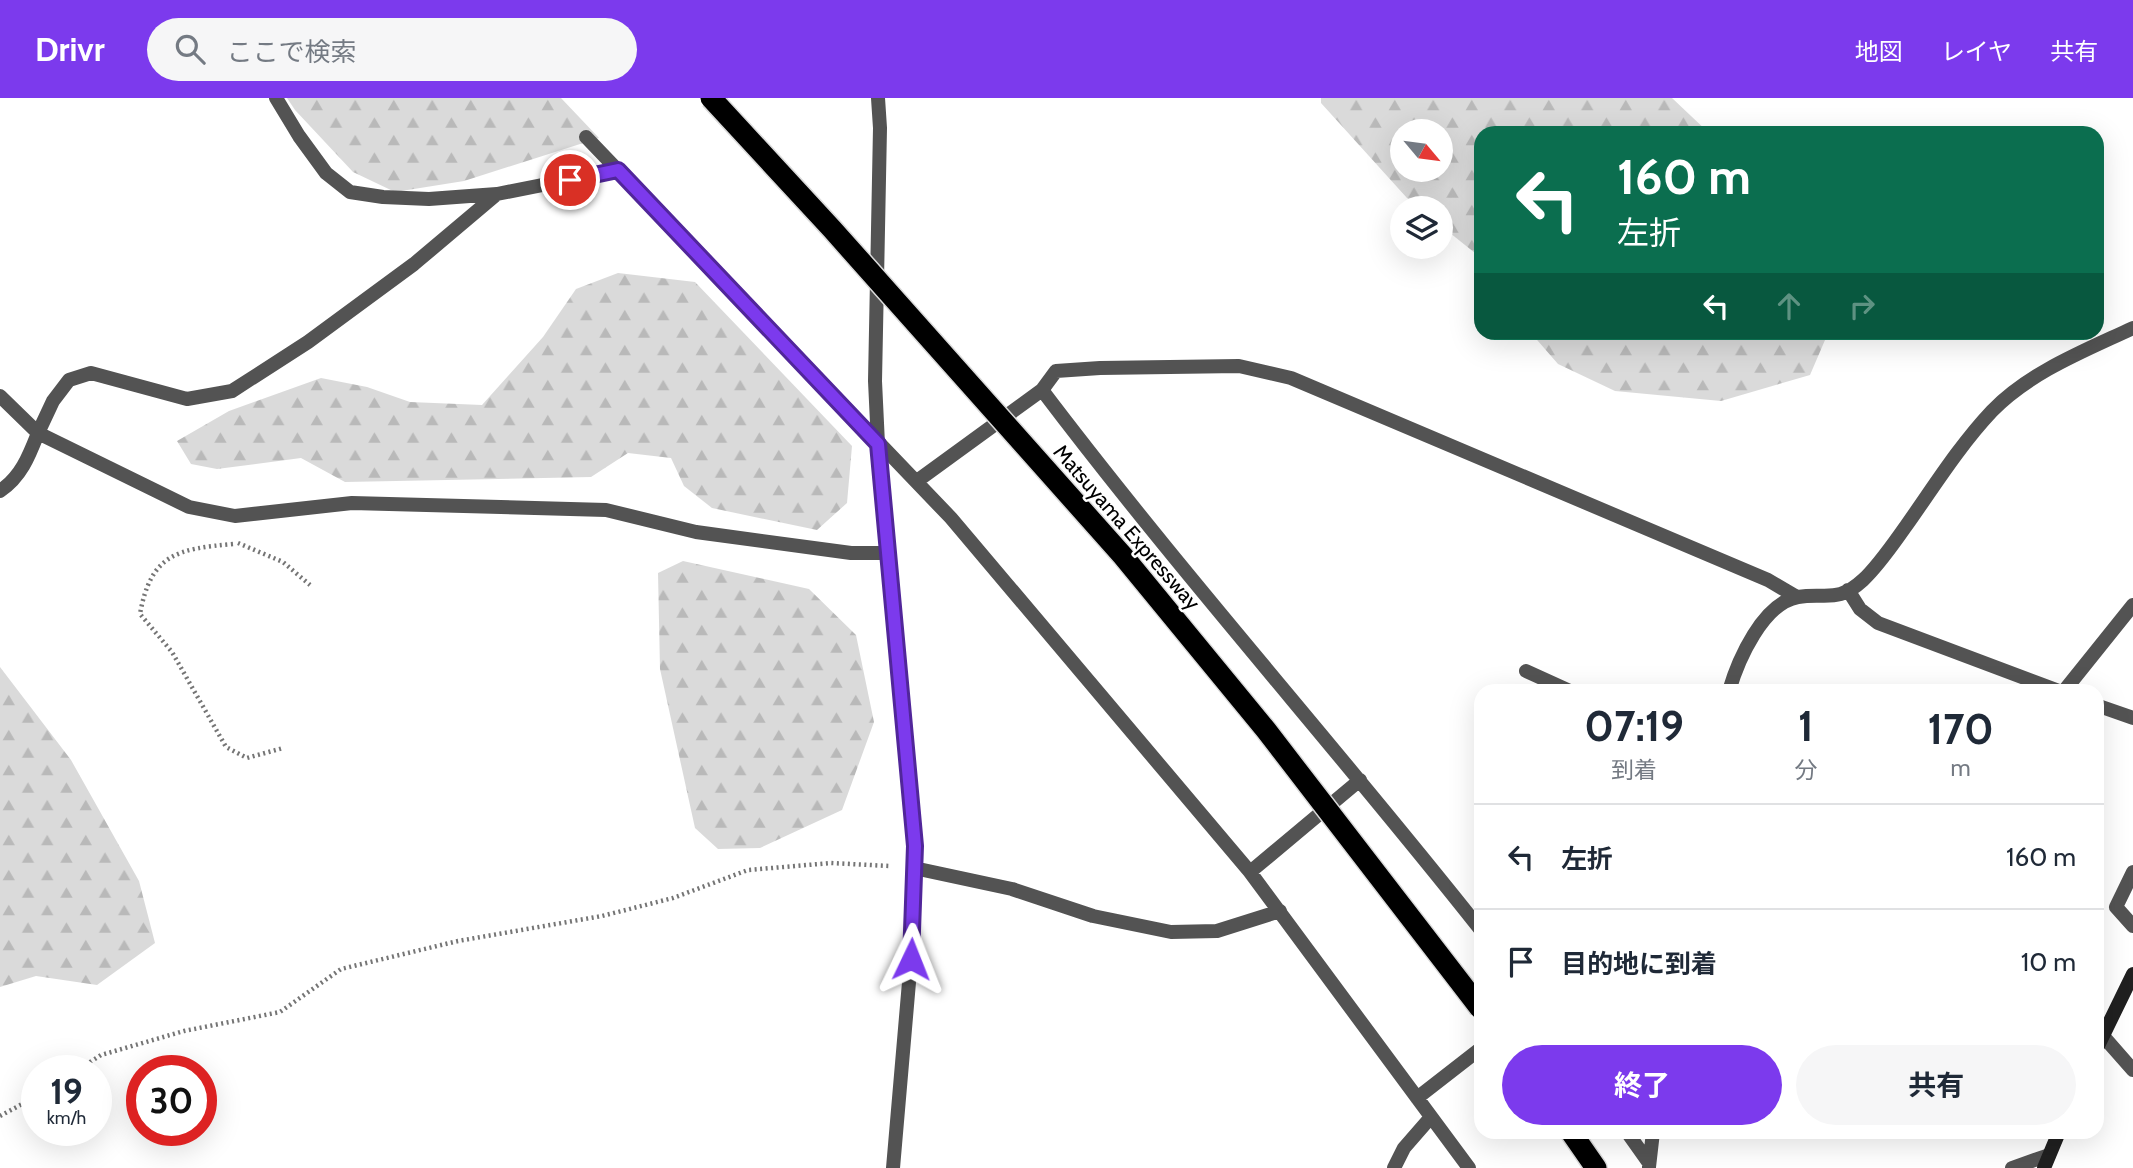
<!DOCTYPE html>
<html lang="ja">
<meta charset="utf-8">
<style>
:root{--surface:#fff;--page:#f6f6f7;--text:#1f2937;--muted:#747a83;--line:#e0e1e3;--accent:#7c3aed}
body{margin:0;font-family:Cabin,"Noto Sans JP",sans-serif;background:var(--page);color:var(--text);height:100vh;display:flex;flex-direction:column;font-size:26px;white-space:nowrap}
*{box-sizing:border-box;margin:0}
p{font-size:23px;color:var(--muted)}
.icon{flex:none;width:38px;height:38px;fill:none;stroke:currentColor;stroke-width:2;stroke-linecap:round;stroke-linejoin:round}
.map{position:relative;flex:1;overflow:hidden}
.details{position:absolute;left:1474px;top:586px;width:630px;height:455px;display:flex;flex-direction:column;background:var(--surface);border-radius:21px;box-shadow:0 7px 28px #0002}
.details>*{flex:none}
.banner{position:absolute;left:1474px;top:28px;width:630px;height:214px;border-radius:21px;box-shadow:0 7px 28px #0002;background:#0b6e4f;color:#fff;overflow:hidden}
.needle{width:46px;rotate:119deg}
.tools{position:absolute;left:1390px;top:21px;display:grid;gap:14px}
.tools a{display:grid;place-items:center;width:63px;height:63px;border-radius:50%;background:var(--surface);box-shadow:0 7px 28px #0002;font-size:35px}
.speed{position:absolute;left:21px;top:957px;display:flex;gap:14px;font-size:35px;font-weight:700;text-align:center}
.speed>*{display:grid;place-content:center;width:91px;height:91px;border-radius:50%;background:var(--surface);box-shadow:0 7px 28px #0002;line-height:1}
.speed small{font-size:18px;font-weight:400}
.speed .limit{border:10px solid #d22;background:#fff;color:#111}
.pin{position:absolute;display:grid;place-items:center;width:60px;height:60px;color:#fff;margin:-30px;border:4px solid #fff;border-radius:50%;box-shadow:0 2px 7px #0007}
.me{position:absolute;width:77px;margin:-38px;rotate:2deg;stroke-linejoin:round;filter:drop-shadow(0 0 5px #0008)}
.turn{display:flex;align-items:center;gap:24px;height:147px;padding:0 28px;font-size:32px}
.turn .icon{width:91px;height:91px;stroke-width:2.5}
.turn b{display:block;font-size:49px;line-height:60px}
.lanes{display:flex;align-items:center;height:66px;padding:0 28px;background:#0003;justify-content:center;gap:35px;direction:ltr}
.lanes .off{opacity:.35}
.eta{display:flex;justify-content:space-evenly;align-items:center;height:119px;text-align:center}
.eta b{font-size:42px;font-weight:700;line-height:49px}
.action{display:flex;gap:14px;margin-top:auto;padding:14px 28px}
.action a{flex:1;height:80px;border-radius:42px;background:var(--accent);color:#fff;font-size:28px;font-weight:700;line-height:80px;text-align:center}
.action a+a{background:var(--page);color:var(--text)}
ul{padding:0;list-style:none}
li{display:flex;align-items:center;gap:21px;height:105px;padding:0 28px;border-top:2px solid var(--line)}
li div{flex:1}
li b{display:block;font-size:26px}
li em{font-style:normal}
header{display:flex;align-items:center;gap:42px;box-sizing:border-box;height:98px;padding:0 35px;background:var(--accent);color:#fff}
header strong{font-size:33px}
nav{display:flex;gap:38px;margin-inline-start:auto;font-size:24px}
.search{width:490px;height:63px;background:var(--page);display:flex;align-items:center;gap:18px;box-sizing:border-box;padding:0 24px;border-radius:38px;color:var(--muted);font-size:26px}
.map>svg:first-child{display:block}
.forest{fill:url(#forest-firs);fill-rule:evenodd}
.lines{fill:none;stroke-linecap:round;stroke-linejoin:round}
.highway-casing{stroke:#dbdbdb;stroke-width:24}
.path{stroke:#757575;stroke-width:4.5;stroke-dasharray:2 3.5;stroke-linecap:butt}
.street{stroke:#535353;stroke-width:14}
.secondary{stroke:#202020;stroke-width:14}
.highway{stroke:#000;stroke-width:21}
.highway-bridge-casing{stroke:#dbdbdb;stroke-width:24;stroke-linecap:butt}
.highway-bridge{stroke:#000;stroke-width:21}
.route-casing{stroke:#51269a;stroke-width:18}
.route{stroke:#7c3aed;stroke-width:12}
.labels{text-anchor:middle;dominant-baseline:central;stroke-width:5;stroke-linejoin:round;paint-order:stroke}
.street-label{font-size:21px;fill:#000;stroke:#fff}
</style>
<header>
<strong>Drivr</strong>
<div class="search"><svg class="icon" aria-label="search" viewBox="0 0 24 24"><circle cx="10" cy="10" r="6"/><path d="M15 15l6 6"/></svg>ここで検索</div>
<nav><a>地図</a><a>レイヤ</a><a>共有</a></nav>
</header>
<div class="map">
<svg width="2133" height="1070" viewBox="0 0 2133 1070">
<defs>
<pattern id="forest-firs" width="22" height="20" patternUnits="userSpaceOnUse" patternTransform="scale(1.75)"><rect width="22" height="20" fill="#dadada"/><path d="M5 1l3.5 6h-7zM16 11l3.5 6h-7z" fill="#b9b9b9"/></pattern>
</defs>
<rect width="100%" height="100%" fill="#fff"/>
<path class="forest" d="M 287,0 L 561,0 L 599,40 L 464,83 L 395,94 L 353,74 L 295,12 Z
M 1321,0 L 1672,0 L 1709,35 L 1480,35 L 1480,159 L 1440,127 L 1440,110 L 1420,110 L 1407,100 L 1321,5 ZM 1440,33 L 1440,72 L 1402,72 L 1402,33 Z
M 618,175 L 695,184 L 852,348 L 847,405 L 817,432 L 712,410 L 684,388 L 671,360 L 628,355 L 591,379 L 345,384 L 301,360 L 217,371 L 191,366 L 177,343 L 229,313 L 321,280 L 367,289 L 410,304 L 482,307 L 543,239 L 576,191 Z
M 1531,235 L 1828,235 L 1810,277 L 1721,303 L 1615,293 L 1558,266 Z
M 683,463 L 809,491 L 856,537 L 874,624 L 842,712 L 760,750 L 718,751 L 695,730 L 660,571 L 658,475 Z
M 0,569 L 71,662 L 139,783 L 155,845 L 97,887 L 36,878 L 0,889 Z"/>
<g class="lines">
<defs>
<path id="highway" d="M 1571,1034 L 1596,1070"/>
</defs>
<use href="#highway" class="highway-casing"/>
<path class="path" d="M 238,445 L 283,464 L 310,487
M 233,446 C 178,451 151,455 140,516 L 172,554 L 226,649 L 247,660 L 283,650
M 76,973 L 101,957 L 184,933 L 280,914 L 341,871 L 458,843 L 602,818 L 673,800 L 748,772 L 831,765 L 889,768
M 0,1018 L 37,998"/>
<path class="street" d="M 276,0 L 299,38 L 326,75 L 350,94 L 383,99 L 429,101 L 497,96 L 618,72
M 878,0 L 880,30 L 875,283 L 878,346 L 915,748 L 911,861 L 893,1070
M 586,39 L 951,420 L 1250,774 L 1469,1070
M 1042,292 C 1182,477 1337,650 1480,831
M 0,298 L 38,335 L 53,303 L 69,282 L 91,275 L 187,301 L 232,293 L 308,244 L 414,166 L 497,96
M 917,383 L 1042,292 L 1056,273 L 1100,270 L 1239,268 L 1291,280 L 1768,482 L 1797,499
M 0,393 C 21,379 29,358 38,335 L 189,409 L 235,418 L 352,405 L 606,412 L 696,434 L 851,455 L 888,455
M 1848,492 L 1860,511 L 1878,525 L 2059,593
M 1526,573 L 1570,593
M 1729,593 C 1738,562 1763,505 1798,499 C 1826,494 1837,506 1863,482 C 1879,467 1893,446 1906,428 C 1933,390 1959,348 1992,313 C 2030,274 2084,253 2133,230
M 2064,593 L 2133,507
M 2096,607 L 2133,620
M 914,770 L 1012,791 L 1093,818 L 1171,834 L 1217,833 L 1280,813
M 1250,774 L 1360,682
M 2133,774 L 2116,809 L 2133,828
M 2103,938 L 2133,972
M 1417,1000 L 1480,951
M 1627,1034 L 1649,1065
M 1649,1069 L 1653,1034
M 1394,1070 L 1404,1050 L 1431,1019
M 2012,1070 L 2049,1057"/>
<path class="secondary" d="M 2096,952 L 2133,876
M 2044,1070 L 2059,1034"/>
<use href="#highway" class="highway"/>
<defs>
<path id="highway-bridge" d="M 711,0 L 832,131 L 1123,458 L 1266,632 L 1480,910"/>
</defs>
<use href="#highway-bridge" class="highway-bridge-casing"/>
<use href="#highway-bridge" class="highway-bridge"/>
</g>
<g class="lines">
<defs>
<path id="route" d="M 570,82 L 618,72 L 878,346 L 915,748 L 911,861"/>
</defs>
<use href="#route" class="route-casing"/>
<use href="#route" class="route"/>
</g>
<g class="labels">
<g class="street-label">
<text transform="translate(1127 429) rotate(49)">Matsuyama Expressway</text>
</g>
</g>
</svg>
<div class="tools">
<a><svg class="needle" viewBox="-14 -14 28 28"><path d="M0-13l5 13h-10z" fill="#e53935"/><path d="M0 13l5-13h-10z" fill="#747a83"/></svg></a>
<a><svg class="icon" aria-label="layers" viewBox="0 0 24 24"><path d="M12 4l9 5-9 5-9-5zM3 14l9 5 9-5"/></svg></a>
</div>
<div class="speed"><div>19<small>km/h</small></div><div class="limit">30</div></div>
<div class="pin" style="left:570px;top:82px;background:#d93025"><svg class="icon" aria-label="arrive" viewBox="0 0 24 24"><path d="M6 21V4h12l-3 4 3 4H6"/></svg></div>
<svg class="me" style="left:911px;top:861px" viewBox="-20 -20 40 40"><path d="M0-17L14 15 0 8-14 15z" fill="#7c3aed" stroke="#fff" stroke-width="4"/></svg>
<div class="banner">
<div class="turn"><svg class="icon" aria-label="left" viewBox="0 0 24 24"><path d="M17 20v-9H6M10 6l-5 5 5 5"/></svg><div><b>160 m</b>左折</div></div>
<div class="lanes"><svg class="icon" aria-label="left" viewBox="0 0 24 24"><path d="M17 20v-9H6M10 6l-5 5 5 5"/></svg><svg class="icon off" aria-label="ahead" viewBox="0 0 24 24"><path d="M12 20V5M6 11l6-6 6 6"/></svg><svg class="icon off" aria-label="right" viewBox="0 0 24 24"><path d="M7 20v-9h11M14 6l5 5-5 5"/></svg></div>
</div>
<section class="details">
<div class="eta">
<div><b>07:19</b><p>到着</p></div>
<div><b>1</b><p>分</p></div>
<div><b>170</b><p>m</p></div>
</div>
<ul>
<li><svg class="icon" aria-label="left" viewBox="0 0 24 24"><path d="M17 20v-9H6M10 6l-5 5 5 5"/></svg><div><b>左折</b></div><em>160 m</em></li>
<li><svg class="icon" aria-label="arrive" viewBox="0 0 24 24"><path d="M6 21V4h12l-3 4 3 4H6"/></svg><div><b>目的地に到着</b></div><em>10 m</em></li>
</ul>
<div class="action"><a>終了</a><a>共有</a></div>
</section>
</div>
